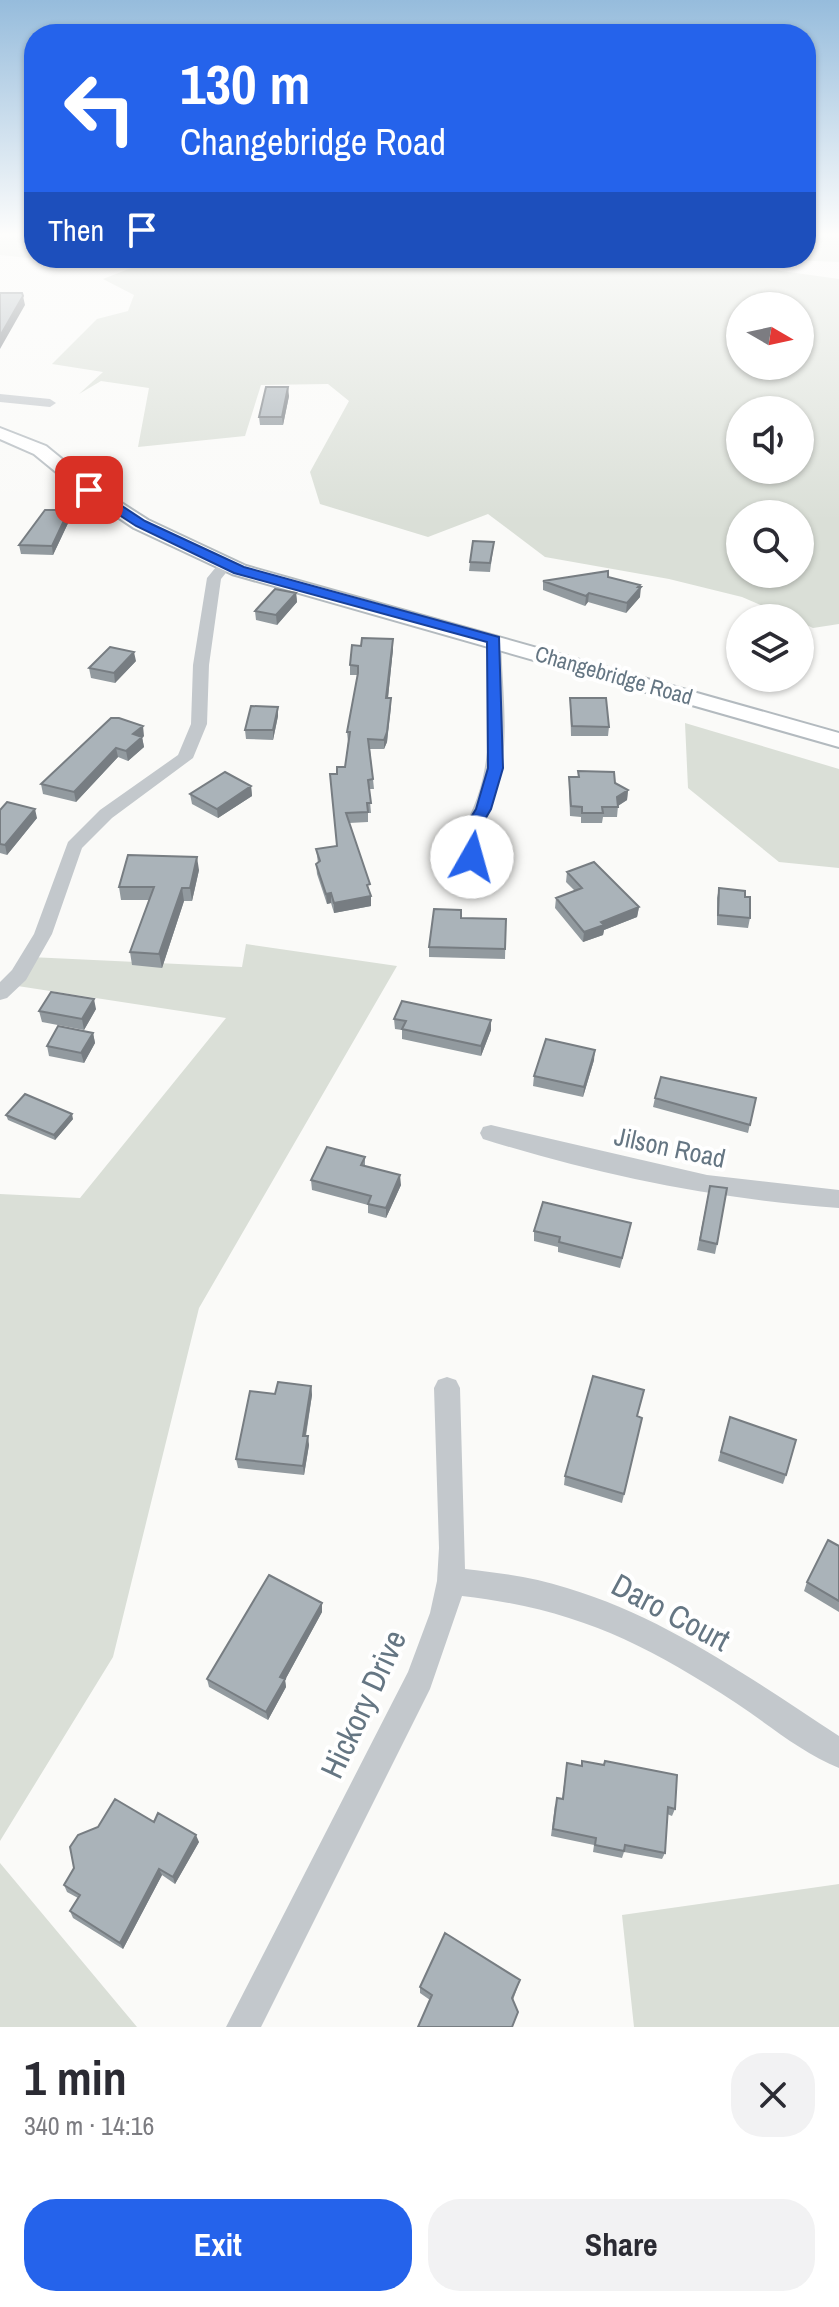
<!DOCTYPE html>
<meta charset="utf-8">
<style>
:root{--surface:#fff;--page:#f2f2f3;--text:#2b2b33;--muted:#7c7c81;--accent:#2563eb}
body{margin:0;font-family:"Archivo Narrow",sans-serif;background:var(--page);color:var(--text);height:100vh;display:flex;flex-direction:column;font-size:30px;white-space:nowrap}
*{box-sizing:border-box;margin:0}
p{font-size:26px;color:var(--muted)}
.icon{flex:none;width:44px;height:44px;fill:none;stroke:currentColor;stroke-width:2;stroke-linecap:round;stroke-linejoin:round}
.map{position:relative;height:2027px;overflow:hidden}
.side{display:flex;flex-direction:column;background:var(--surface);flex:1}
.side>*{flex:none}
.guide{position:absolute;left:24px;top:24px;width:792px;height:244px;border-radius:32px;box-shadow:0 2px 6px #0004;background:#2563eb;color:#fff;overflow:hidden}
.needle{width:52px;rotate:99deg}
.controls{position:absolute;left:726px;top:292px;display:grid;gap:16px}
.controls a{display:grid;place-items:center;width:88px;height:88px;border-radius:50%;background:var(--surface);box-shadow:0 2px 6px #0004;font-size:40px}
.pin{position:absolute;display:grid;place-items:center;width:68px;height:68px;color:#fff;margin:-34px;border-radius:16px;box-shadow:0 4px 12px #0006}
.me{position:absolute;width:88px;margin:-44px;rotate:7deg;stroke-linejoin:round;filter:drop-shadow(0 0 6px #0008)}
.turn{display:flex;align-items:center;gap:28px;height:168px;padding:0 24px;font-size:36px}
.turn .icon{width:104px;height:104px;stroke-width:2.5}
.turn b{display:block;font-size:56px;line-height:68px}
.then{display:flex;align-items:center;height:76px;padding:0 24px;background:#0003;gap:16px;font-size:30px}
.round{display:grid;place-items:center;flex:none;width:84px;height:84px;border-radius:32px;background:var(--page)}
.headline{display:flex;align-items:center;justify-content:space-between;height:136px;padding:0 24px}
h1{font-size:48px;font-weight:700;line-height:60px}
.action{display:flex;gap:16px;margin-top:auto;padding:16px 24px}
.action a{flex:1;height:92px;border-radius:32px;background:var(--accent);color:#fff;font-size:32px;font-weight:700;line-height:92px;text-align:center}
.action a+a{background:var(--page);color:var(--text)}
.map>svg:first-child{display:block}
.green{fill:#dadfd7;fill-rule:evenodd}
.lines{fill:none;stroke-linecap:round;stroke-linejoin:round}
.secondary-casing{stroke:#b3babf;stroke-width:4}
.street{fill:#c3c8cc;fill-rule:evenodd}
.secondary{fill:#fff;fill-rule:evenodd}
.wall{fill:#929a9f}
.shaded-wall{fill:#777d82}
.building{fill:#aab3b9;stroke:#777d82;stroke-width:2}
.route{fill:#2563eb;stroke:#184099;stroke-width:2}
.labels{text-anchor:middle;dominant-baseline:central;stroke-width:8;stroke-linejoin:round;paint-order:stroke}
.far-street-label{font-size:22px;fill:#657683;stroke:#fff}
.street-label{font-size:26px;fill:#657683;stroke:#fff}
.near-street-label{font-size:32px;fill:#657683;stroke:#fff}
</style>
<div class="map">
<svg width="839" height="2027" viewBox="0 0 839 2027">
<rect width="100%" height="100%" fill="#fafaf8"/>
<path class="green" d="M 0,237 L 34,237 L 34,258 L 98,258 L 75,263 L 0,255 Z
M 806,237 L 839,237 L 839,262 L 788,260 L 753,267 L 839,279 L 839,624 L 813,628 L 800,622 L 800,618 L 791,618 L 742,597 L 669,579 L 545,557 L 488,514 L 428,537 L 320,504 L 310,472 L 349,401 L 328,384 L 261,385 L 245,436 L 138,447 L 149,388 L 101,381 L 79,394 L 103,372 L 52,364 L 97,319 L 128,311 L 134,295 L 103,279 L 157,258 L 806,258 ZM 740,306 L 800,306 L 800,366 L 740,366 ZM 740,410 L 800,410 L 800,470 L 740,470 ZM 800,514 L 800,574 L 740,574 L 740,514 Z
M 685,723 L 839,769 L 839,868 L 779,862 L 688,788 Z
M 246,944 L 397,966 L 199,1308 L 113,1657 L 0,1841 L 0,1194 L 80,1198 L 226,1018 L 11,985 L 30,957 L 242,967 Z
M 0,1863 L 137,2027 L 0,2027 Z
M 839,1884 L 839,2027 L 634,2027 L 622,1915 Z"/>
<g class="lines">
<defs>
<path id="secondary" d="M 0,428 L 46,446 L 95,486 L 148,520 L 246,566 L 839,733 L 839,747 L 232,574 L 134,528 L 83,494 L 34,454 L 0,439 Z"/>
</defs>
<use href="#secondary" class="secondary-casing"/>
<path class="street" d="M 0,394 L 50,399 L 56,403 L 50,407 L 0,402 Z
M 226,560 L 233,564 L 221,579 L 209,665 L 207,724 L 193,758 L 112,818 L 82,848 L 52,934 L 26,980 L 7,998 L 0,1000 L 0,982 L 12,970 L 34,934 L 68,842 L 100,810 L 178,755 L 191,724 L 193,665 L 207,578 L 221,561 Z
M 494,636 L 501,640 C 503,712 516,771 477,835 L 481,857 L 472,863 L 463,857 L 459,835 C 499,771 487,712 487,640 Z
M 491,1125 L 707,1175 L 839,1190 L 839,1208 C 719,1200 598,1175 483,1139 L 480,1133 L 483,1127 Z
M 447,1377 L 456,1380 L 460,1388 L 465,1569 C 500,1573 534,1577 567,1588 C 667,1618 753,1680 839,1736 L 839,1768 C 802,1753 769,1725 736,1703 C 642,1642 575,1609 462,1596 L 430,1689 L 261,2027 L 226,2027 L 408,1672 L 430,1613 L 437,1581 L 439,1548 L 434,1388 L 438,1380 Z"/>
<use href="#secondary" class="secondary"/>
</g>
<path class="wall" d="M 289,396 L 283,425 L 260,425 L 259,417 Z
M 69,510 L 70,519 L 53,555 L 21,554 L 19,545 Z
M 494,542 L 490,572 L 469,571 L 470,562 Z
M 608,577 L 640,585 L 640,597 L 626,613 L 588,602 L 585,606 L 543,590 L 543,581 Z
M 296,593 L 297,602 L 277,625 L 256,620 L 255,611 Z
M 393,649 L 388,698 L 391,698 L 391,708 L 387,742 L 384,749 L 370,749 L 374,789 L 369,789 L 371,813 L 368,813 L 368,822 L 349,823 L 371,896 L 371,906 L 334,913 L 331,903 L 327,904 L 317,874 L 316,864 L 318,863 L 316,849 L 337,846 L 337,774 L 345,767 L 348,742 L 347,732 L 358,675 L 350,675 L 350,665 Z
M 136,661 L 115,683 L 91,678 L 89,668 Z
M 570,698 L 609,727 L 608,736 L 571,736 Z
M 278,707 L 278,716 L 273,740 L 246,739 L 245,730 Z
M 111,718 L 144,736 L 142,737 L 144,747 L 128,761 L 118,757 L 76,802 L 43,794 L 41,784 Z
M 578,771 L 615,783 L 628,790 L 627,800 L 618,806 L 617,817 L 603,817 L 602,823 L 581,823 L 581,817 L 570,816 L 569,787 L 569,777 L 578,777 Z
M 251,786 L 252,796 L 218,818 L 192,804 L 190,794 Z
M 0,810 L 37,818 L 7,855 L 0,853 Z
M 199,870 L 192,901 L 184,901 L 162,968 L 132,965 L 130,952 L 149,900 L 121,900 L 119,887 Z
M 567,872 L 639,907 L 637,917 L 604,930 L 603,935 L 583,942 L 555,908 L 556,898 L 575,891 L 566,882 Z
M 719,888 L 745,897 L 750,918 L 748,928 L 717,925 L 717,898 Z
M 461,918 L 506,919 L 505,959 L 429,957 L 429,947 Z
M 96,1009 L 84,1030 L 42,1022 L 39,1011 Z
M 394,1019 L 491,1020 L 491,1030 L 481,1056 L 402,1039 L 402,1030 L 395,1029 Z
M 93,1033 L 95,1043 L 84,1063 L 49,1056 L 47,1046 Z
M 594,1060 L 583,1097 L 533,1086 L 534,1076 Z
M 655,1098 L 756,1098 L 748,1133 L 653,1107 Z
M 6,1115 L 73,1119 L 55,1140 L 8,1120 Z
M 365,1157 L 365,1166 L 401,1185 L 386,1218 L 368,1213 L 368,1205 L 312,1190 L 311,1180 Z
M 710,1186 L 717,1244 L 715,1254 L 697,1250 Z
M 534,1231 L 629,1233 L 620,1268 L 558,1252 L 558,1247 L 534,1241 Z
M 311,1386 L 312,1395 L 306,1436 L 309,1445 L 304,1475 L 238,1468 L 236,1459 L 275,1394 Z
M 637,1417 L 642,1418 L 622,1503 L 564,1485 L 565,1476 Z
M 730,1417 L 786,1475 L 783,1484 L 718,1461 Z
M 839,1546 L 839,1612 L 804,1591 L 807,1582 Z
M 322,1603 L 322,1612 L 285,1680 L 286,1687 L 268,1720 L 209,1687 L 207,1679 Z
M 582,1761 L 675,1809 L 672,1816 L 667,1814 L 665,1853 L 662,1859 L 624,1852 L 622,1858 L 593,1852 L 594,1845 L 551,1836 L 555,1805 L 562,1799 L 567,1763 L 581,1766 Z
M 154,1822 L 199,1842 L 175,1884 L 162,1875 L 123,1949 L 73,1918 L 70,1911 L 78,1898 L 67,1892 L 64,1885 Z
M 520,1980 L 513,2000 L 517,2017 L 430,2000 L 420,1993 L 420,1987 Z"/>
<path class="shaded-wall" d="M 23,296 L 25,305 L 0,349 L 0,336 Z
M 288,387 L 289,396 L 283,425 L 282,417 Z
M 69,510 L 70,519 L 53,555 L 52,546 Z
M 640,585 L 639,590 L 641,587 L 640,597 L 626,613 L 627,603 Z
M 296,593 L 297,602 L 277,625 L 276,615 Z
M 589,593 L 588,602 L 585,606 L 586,596 Z
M 393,639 L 393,649 L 387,707 L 386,698 Z
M 134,652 L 136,661 L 115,683 L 114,673 Z
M 391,698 L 387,742 L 384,749 L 384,740 Z
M 278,707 L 278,716 L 273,740 L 273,730 Z
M 143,726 L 144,736 L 142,737 L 144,747 L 128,761 L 126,751 L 133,734 Z
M 116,748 L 118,757 L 76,802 L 74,792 Z
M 251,786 L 252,796 L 218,818 L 217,809 Z
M 628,790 L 627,800 L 616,807 L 617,797 Z
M 35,809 L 37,818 L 7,855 L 5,845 Z
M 197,857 L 199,870 L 192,901 L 190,888 Z
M 182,888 L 184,901 L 162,968 L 159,954 Z
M 331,893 L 331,903 L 327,904 L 326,894 Z
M 371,896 L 371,906 L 334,913 L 334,903 Z
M 639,907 L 637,917 L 604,930 L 603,935 L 583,942 L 584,932 L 601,922 Z
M 94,999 L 96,1009 L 84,1030 L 82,1019 Z
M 491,1020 L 491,1030 L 481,1056 L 481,1046 Z
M 93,1033 L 95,1043 L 84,1063 L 81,1053 Z
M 595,1050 L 594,1060 L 583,1097 L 584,1087 Z
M 72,1114 L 73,1119 L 55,1140 L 54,1135 Z
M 400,1175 L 401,1185 L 386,1218 L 386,1208 Z
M 311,1386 L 312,1395 L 304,1445 L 303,1436 Z
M 308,1436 L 309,1445 L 304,1475 L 303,1466 Z
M 322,1603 L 322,1612 L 285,1680 L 286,1687 L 268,1720 L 266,1712 L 280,1677 Z
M 196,1835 L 199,1842 L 175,1884 L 173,1877 Z
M 159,1869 L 162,1875 L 123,1949 L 120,1943 Z"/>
<path class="building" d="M 0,293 L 22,293 L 23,296 L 0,336 Z
M 266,387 L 288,387 L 282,417 L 259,417 Z
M 45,510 L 69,510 L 52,546 L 19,545 Z
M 473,541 L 494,542 L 490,563 L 470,562 Z
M 608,571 L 608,577 L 640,585 L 638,587 L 641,587 L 627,603 L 589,593 L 586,596 L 543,581 Z
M 275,589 L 296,593 L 276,615 L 255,611 Z
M 362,638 L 393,639 L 386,698 L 391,698 L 387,732 L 384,740 L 368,739 L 373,779 L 368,780 L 371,803 L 367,803 L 368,812 L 346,813 L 370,884 L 367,885 L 371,896 L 334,903 L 331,893 L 326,894 L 316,864 L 320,861 L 316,849 L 337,846 L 330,774 L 337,774 L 337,767 L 345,767 L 350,732 L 347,732 L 358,673 L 358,666 L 350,665 L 352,645 L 361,646 Z
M 110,647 L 134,652 L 114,673 L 89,668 Z
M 570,698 L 606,698 L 609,727 L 572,726 Z
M 251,706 L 278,707 L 273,730 L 245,730 Z
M 111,718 L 119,718 L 143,726 L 133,734 L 142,737 L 126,751 L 116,748 L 74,792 L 41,784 Z
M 578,771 L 614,772 L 615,783 L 628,790 L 617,797 L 618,807 L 602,807 L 603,813 L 582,813 L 582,807 L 571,806 L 569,777 L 579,777 Z
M 225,772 L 251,786 L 217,809 L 190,794 Z
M 7,802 L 35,809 L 5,845 L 0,844 L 0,810 Z
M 128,855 L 197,857 L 190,888 L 182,888 L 159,954 L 130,952 L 154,887 L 119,887 Z
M 594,862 L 639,907 L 601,922 L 604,925 L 584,932 L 556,898 L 582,888 L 567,872 Z
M 719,888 L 745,891 L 745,897 L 750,897 L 750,918 L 718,915 Z
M 434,909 L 461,910 L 461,918 L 506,919 L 505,949 L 429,947 Z
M 51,992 L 94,999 L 82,1019 L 39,1011 Z
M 402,1001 L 491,1020 L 481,1046 L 402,1029 L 406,1021 L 394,1019 Z
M 58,1026 L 93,1033 L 81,1053 L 47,1046 Z
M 546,1039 L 595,1050 L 584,1087 L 534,1076 Z
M 661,1077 L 756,1098 L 750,1125 L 655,1098 Z
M 25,1094 L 72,1114 L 54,1135 L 6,1115 Z
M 327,1147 L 365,1157 L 361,1165 L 400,1175 L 386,1208 L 368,1204 L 371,1196 L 311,1180 Z
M 710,1186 L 727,1188 L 717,1244 L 700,1240 Z
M 543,1202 L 631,1223 L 622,1258 L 559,1242 L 560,1237 L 534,1231 Z
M 593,1376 L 644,1390 L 637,1416 L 642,1418 L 624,1494 L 565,1476 Z
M 278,1382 L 311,1386 L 303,1436 L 308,1436 L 303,1466 L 236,1459 L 250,1391 L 275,1394 Z
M 730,1417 L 796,1440 L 786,1475 L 721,1452 Z
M 828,1540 L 839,1546 L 839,1601 L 807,1582 Z
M 269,1575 L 322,1603 L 280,1677 L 285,1679 L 266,1712 L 207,1679 Z
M 582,1761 L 604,1765 L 605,1761 L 677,1775 L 675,1809 L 668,1807 L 665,1853 L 625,1845 L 624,1851 L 595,1845 L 596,1838 L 553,1829 L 557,1798 L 563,1799 L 567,1763 L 582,1766 Z
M 115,1799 L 154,1822 L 158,1813 L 196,1835 L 173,1877 L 159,1869 L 120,1943 L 70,1911 L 80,1895 L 64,1885 L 74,1868 L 70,1847 L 78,1835 L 98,1827 Z
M 445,1933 L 520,1980 L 512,1998 L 518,2012 L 512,2027 L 418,2027 L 432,1995 L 420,1987 Z"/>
<linearGradient id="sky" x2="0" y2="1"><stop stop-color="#96bcdc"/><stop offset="0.45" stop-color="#fdfdfc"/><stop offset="1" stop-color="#fdfdfc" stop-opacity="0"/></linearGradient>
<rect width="839" height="521" fill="url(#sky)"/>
<path class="route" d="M 84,487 L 93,487 L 145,521 L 244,567 L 499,637 L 503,768 L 491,809 L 476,835 L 481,857 L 478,861 L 467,861 L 460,835 L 476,809 L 488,768 L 487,642 L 234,573 L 136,526 L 84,492 Z"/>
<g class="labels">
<g class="far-street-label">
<text transform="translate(614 675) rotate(16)">Changebridge Road</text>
</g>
<g class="street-label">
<text transform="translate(670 1147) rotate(12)">Jilson Road</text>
</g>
<g class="near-street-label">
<text transform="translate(671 1612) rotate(28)">Daro Court</text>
<text transform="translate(363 1704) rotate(-65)">Hickory Drive</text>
</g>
</g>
</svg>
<div class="controls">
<a><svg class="needle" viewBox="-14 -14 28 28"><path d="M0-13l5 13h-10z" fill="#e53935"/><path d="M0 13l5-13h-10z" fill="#7c7c81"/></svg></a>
<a><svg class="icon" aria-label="sound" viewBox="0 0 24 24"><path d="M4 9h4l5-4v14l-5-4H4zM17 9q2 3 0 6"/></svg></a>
<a><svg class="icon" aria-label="search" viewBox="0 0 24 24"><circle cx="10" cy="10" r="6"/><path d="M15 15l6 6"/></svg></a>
<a><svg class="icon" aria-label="layers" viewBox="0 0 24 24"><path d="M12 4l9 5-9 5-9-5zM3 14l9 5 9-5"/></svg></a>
</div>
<div class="pin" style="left:89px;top:490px;background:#d93025"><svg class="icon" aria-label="arrive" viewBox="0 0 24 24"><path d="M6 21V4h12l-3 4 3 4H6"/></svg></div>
<svg class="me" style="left:472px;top:857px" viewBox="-20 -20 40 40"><circle r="19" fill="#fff"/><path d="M0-13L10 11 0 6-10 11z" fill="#2563eb"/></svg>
<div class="guide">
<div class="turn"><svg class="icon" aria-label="left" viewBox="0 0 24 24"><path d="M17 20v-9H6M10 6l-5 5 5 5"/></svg><div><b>130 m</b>Changebridge Road</div></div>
<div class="then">Then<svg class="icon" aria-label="arrive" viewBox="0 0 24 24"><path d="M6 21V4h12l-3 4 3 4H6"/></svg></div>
</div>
</div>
<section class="side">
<div class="headline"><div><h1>1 min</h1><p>340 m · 14:16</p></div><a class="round"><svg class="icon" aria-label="close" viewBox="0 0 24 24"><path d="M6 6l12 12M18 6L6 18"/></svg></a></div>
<div class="action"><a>Exit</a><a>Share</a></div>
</section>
